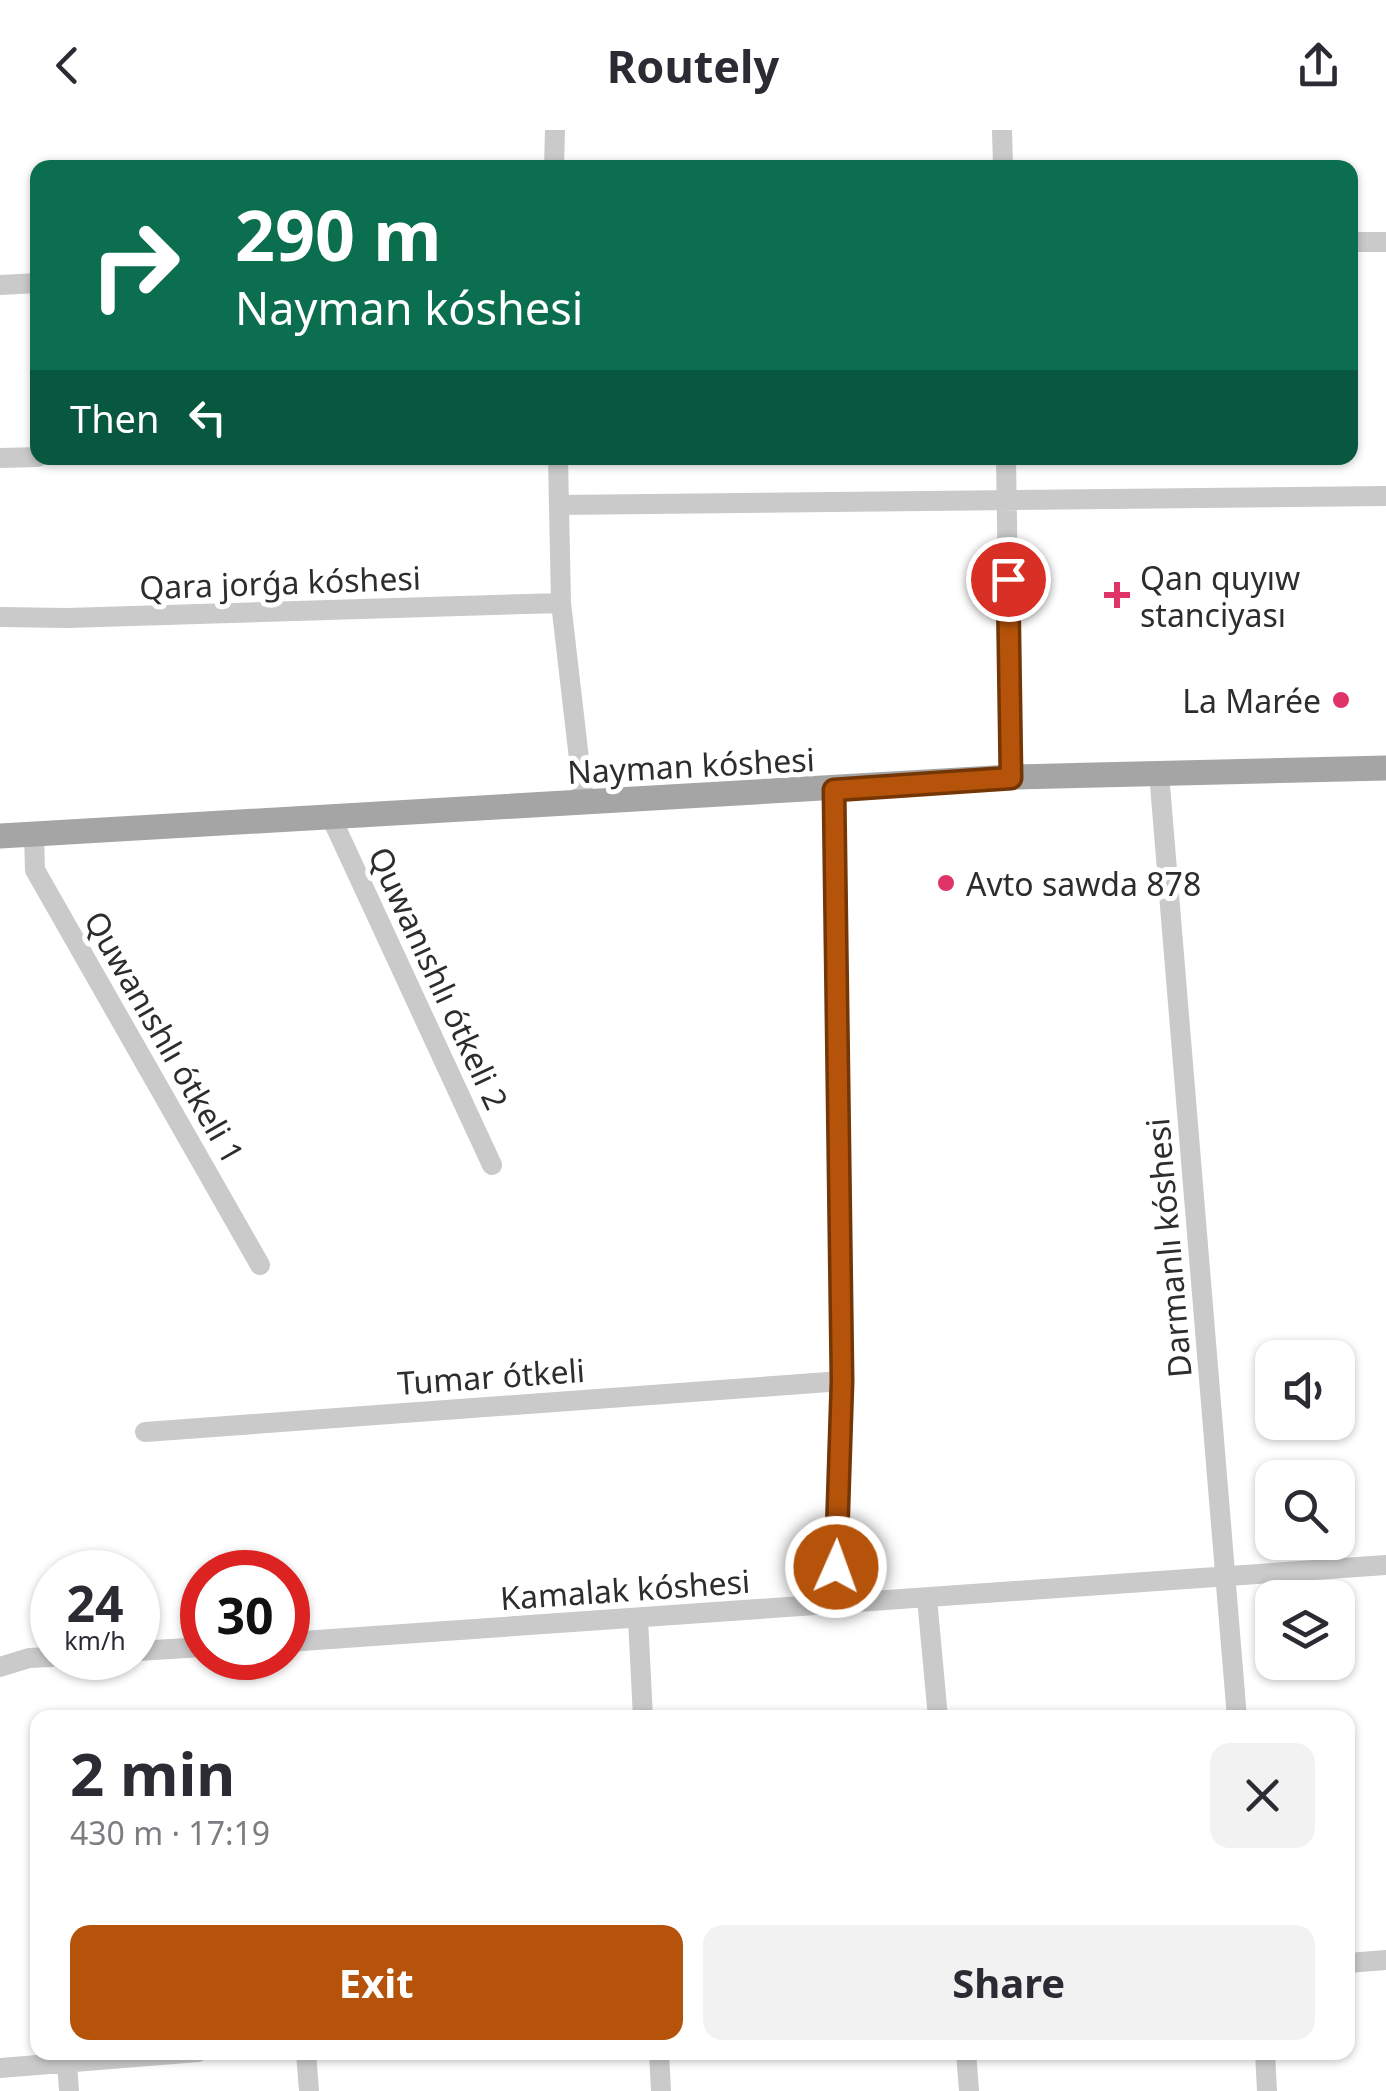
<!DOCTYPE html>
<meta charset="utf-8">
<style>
:root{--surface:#fff;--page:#f2f2f3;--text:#2b2b33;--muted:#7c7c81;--accent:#b45309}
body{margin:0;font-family:"Noto Sans",sans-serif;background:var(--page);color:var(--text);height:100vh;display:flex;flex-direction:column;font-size:38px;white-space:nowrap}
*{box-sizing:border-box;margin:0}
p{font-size:32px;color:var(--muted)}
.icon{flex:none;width:55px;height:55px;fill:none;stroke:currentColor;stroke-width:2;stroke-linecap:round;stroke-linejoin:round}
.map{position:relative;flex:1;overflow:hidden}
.details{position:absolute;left:30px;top:1580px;width:1325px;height:350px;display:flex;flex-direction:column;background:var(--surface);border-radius:20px;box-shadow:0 2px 8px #0004}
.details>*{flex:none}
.top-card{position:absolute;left:30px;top:30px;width:1328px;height:305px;border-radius:20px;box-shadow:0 2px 8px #0004;background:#0b6e4f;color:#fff;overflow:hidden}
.controls{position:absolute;left:1255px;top:1210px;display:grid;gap:20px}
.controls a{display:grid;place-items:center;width:100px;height:100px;border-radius:20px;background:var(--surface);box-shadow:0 2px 8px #0004;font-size:50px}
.speed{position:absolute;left:30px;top:1420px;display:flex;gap:20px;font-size:50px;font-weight:700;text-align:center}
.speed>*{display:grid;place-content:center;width:130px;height:130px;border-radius:50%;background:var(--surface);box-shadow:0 2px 8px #0004;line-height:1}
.speed small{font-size:25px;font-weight:400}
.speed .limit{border:15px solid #d22;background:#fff;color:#111}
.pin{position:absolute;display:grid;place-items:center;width:85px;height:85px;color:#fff;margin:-42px;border:5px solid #fff;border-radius:50%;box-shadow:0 2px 10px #0007}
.me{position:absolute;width:110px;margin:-55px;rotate:2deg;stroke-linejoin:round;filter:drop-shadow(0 0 8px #0008)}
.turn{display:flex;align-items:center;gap:35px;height:210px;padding:0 40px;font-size:45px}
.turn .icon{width:130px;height:130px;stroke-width:2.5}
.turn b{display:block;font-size:70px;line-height:85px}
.then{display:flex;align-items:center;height:95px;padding:0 40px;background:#0003;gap:20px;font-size:38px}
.round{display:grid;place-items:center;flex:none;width:105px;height:105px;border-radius:20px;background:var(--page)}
.head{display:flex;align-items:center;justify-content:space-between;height:170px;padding:0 40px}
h1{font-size:60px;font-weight:700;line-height:75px}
.action{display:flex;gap:20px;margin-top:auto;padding:20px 40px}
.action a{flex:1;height:115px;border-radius:20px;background:var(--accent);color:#fff;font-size:40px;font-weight:700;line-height:115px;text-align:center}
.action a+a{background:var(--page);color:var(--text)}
header{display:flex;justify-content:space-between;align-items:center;height:130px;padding:0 40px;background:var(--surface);font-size:45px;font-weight:700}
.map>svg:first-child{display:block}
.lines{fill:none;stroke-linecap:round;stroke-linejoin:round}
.minor{stroke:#cacaca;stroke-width:20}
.major{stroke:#a5a5a5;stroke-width:25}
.route-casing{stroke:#753606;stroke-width:25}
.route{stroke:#b45309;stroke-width:18}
.poi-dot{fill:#e03368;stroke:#fff;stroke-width:4}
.labels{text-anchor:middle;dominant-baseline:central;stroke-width:10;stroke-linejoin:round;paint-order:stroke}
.poi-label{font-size:32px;fill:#2d2d2d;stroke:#fff;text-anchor:start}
.street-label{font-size:32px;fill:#2d2d2d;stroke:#fff}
</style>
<header><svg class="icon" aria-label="back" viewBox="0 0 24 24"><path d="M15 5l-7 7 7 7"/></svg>Routely<svg class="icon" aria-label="share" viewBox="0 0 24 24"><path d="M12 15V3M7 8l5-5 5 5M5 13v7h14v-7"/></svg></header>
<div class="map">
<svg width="1386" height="1961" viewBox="0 0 1386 1961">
<rect width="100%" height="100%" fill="#fff"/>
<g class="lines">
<path class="minor" d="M 1002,0 L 1003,38
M 554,38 L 555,0
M 1350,112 L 1386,112
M 0,155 L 38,153
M 0,328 L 38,327
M 558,328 L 561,473 L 584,672
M 1006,328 L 1011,647
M 559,375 L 1386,366
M 0,487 L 67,488 L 561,473
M 1159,643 L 1237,1588
M 834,660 L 842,1251 L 835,1474
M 331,687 L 492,1035
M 34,704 L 35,740 L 260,1135
M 145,1302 L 842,1251
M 927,1468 L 938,1588
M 638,1489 L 643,1588
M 288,1512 L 1386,1435
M 138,1521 L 202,1517
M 0,1537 L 29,1528 L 52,1527
M 1348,1833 L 1386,1830
M 306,1922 L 309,1961
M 659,1922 L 661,1961
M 966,1922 L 969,1961
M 1265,1922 L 1267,1961
M 67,1933 L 69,1961
M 0,1938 L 198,1922"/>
<path class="major" d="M 0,706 L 1011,647 L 1386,638"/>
</g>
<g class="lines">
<defs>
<path id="route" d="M 836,1437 L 842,1251 L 834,660 L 1011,648 L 1008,449"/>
</defs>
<use href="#route" class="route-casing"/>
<use href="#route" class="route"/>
</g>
<g class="poi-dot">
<path d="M1112 450h10v10h10v10h-10v10h-10v-10h-10v-10h10z"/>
<circle cx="1341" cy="570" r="10"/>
<circle cx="946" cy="753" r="10"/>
</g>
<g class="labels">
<g class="poi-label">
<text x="1140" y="447">Qan quyıw<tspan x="1140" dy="37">stanciyası</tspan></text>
<text x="1321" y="570" text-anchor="end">La Marée</text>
<text x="966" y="753">Avto sawda 878</text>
</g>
<g class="street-label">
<text transform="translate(280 452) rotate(-2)">Qara jorǵa kóshesi</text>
<text transform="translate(691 635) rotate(-3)">Nayman kóshesi</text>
<text transform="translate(439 848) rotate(65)">Quwanıshlı ótkeli 2</text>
<text transform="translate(165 907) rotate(60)">Quwanıshlı ótkeli 1</text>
<text transform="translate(1168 1118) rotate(-95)">Darmanlı kóshesi</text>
<text transform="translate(491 1246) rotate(-4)">Tumar ótkeli</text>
<text transform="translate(625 1459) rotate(-4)">Kamalak kóshesi</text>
</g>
</g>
</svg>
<div class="controls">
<a><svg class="icon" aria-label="sound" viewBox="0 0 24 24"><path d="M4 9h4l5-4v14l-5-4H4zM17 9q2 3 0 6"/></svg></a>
<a><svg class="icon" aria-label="search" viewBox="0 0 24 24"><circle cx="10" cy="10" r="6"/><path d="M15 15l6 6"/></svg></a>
<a><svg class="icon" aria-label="layers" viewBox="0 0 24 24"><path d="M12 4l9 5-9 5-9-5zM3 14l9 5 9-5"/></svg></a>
</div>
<div class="speed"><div>24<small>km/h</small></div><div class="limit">30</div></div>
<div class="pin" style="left:1008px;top:449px;background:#d93025"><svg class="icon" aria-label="arrive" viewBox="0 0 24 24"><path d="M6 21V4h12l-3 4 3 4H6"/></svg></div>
<svg class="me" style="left:836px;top:1437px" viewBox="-20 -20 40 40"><circle r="17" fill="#b45309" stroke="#fff" stroke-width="3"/><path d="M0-11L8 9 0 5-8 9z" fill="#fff"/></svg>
<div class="top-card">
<div class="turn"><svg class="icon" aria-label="right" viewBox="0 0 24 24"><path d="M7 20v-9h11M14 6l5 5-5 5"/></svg><div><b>290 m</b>Nayman kóshesi</div></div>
<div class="then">Then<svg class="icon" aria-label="left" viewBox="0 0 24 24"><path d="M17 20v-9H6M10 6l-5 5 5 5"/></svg></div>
</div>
<section class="details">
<div class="head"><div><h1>2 min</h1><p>430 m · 17:19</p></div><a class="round"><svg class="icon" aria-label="close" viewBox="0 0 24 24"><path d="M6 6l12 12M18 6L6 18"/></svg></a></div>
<div class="action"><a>Exit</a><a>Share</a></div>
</section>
</div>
